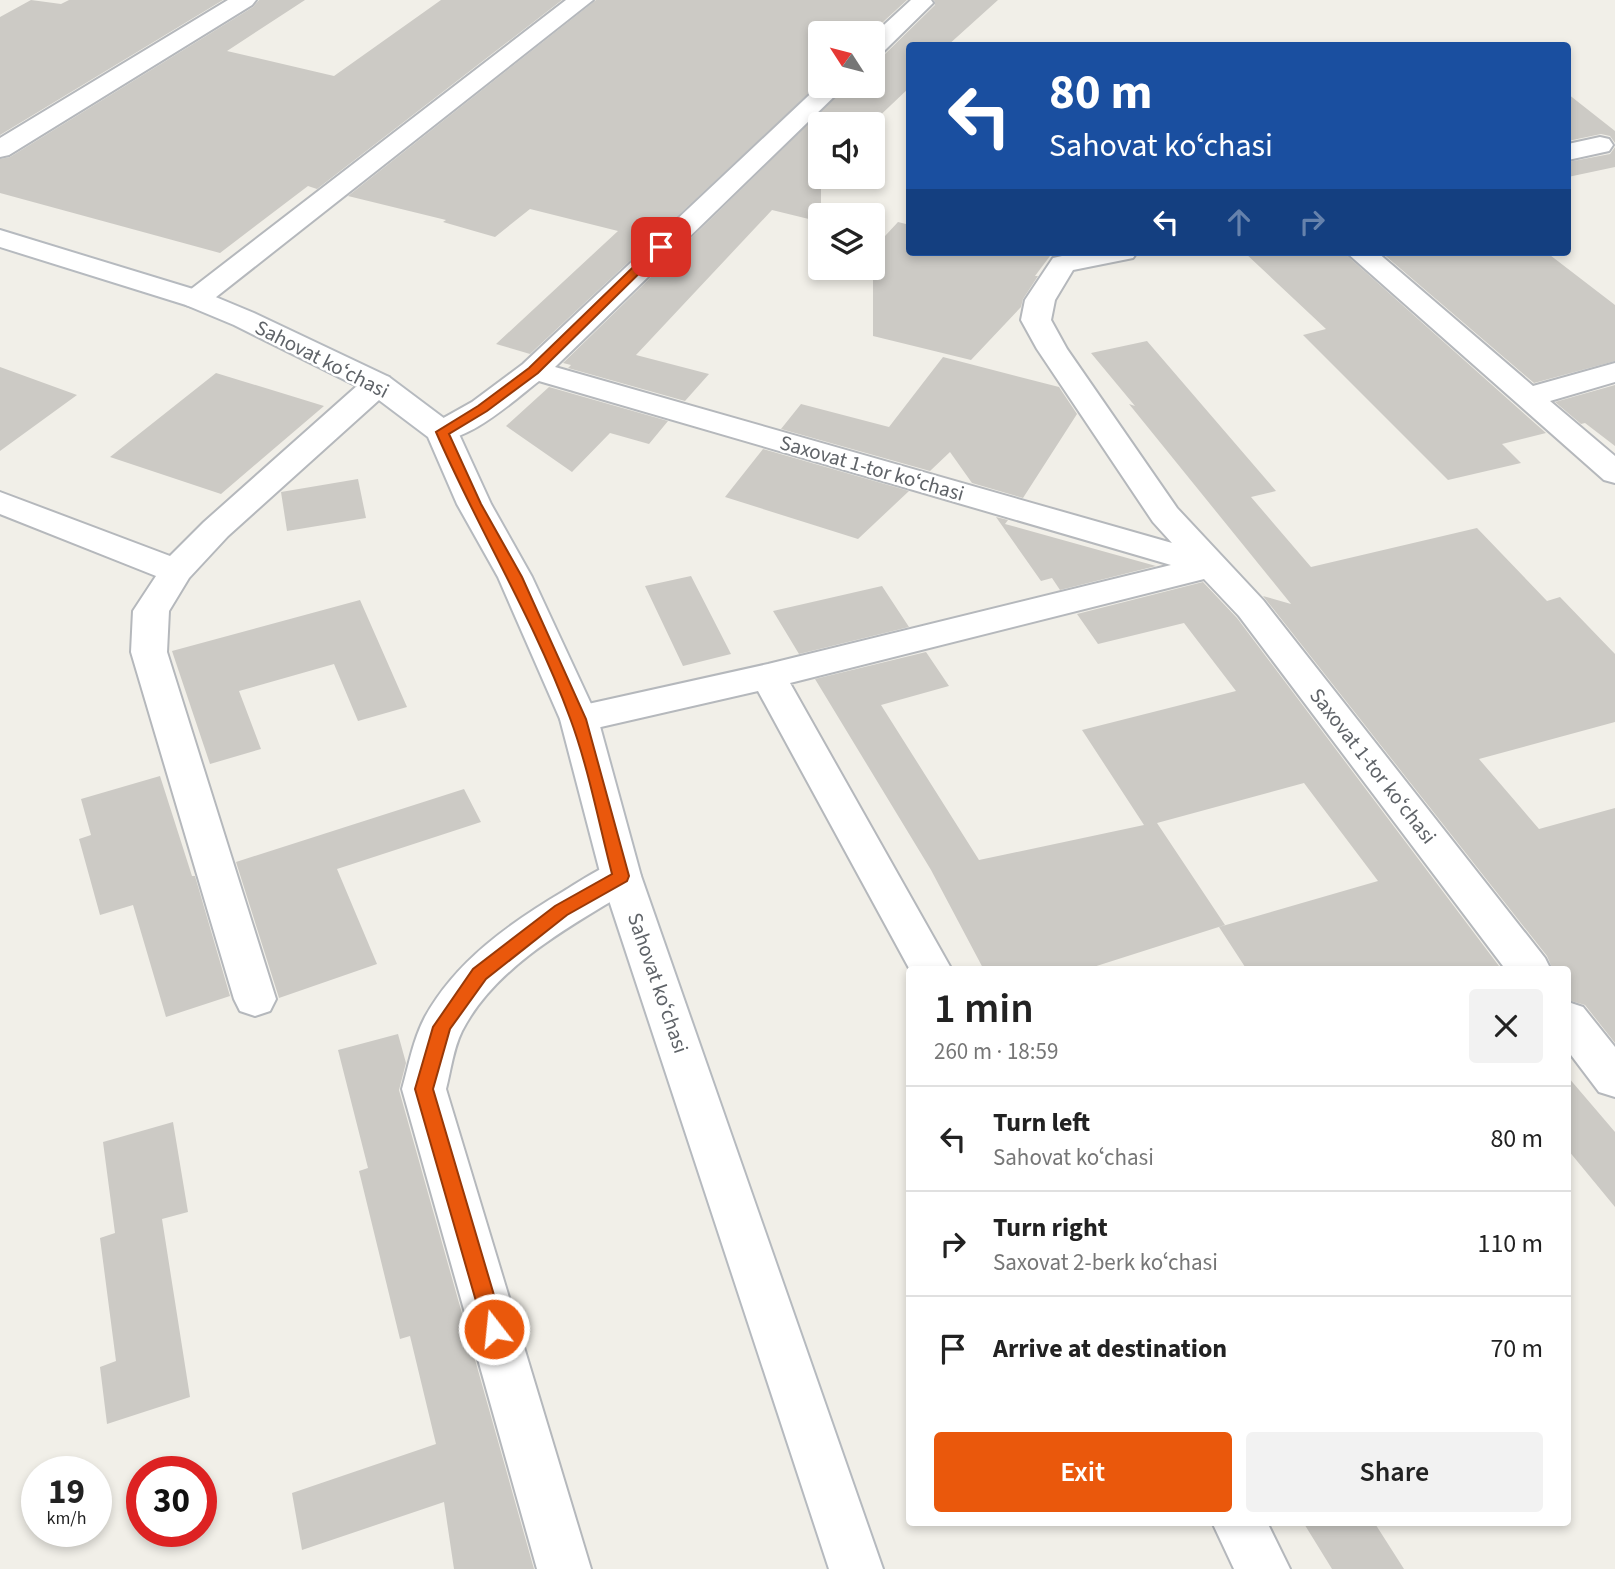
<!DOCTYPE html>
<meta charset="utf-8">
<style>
:root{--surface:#fff;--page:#f2f2f2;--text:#222;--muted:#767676;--line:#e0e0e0;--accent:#ea580c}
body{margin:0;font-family:"Source Sans 3",sans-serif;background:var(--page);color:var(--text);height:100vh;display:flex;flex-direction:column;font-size:26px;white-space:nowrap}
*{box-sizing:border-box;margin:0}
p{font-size:23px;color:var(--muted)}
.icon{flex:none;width:38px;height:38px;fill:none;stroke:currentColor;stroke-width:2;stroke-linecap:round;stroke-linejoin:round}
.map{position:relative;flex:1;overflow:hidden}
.sheet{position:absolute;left:906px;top:966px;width:665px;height:560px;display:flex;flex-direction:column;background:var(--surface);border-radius:7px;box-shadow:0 4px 10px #0003}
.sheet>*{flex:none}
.guide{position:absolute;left:906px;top:42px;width:665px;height:214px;border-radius:7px;box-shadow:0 4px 10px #0003;background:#1a4fa0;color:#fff;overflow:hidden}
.needle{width:46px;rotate:306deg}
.controls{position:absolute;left:808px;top:21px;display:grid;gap:14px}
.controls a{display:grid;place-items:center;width:77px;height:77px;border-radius:7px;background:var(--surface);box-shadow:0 4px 10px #0003;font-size:35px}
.speed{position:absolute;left:21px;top:1456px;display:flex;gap:14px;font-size:35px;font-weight:700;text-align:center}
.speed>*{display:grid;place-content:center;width:91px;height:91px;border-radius:50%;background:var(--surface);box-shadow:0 4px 10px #0003;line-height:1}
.speed small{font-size:18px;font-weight:400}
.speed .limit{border:10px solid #d22;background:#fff;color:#111}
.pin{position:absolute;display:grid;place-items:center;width:60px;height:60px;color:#fff;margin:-30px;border-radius:14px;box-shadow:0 4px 10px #0006}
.me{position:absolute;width:77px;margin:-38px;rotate:344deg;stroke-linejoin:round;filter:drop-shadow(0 0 5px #0008)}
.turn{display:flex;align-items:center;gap:24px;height:147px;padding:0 28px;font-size:32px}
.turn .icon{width:91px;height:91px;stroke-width:2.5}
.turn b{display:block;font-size:49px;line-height:60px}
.lanes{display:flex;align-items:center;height:66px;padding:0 28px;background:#0003;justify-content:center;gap:35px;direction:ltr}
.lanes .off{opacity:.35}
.round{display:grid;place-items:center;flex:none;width:74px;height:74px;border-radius:7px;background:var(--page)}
.summary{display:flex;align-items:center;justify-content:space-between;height:119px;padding:0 28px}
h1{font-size:42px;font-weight:600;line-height:52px}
.cta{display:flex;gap:14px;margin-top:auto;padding:14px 28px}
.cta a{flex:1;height:80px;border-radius:7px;background:var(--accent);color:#fff;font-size:28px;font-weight:600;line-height:80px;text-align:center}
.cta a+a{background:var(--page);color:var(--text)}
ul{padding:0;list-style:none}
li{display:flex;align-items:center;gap:21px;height:105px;padding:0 28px;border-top:2px solid var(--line)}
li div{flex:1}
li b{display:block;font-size:26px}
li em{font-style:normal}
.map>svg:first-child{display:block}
.building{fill:#cccac5}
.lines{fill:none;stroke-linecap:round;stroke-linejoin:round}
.street-casing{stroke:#b5b8bc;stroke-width:4}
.secondary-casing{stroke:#b6babf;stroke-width:4}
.street{fill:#fff;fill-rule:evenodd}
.secondary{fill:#fff;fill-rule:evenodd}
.route{fill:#ea580c;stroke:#983908;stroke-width:2}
.labels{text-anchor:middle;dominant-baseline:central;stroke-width:5;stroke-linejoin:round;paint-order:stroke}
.street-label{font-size:21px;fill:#5f6368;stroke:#fff}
</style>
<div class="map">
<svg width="1615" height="1569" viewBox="0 0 1615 1569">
<rect width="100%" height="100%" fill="#f1efe8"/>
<path class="building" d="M 31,0 L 61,4 L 69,0 L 223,0 L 0,135 L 0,17 Z
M 259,0 L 305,0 L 227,51 L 334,76 L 441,0 L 562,0 L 317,189 L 308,186 L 220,253 L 0,193 L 0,159 L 10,157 L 253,7 Z
M 596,0 L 907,0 L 871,33 L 821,33 L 821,82 L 530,354 L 496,344 L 618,231 L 530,209 L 495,237 L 443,222 L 446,220 L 348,196 Z
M 934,0 L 998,0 L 947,46 L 910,46 L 910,87 L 871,124 L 821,124 L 821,222 L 772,210 L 636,355 L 709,374 L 685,401 L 568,368 L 571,365 L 563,363 L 847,86 L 873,86 L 873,57 L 884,55 L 935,5 Z
M 1568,94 L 1615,131 L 1615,143 L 1610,136 L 1601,134 L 1568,141 Z
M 1615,147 L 1615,167 L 1568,177 L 1568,162 L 1610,154 Z
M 898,222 L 910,225 L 910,252 L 1053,252 L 1035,276 L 1038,276 L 1023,299 L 1021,307 L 971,360 L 873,336 L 873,275 L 854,270 L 857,268 L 873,268 L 873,249 Z
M 1244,252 L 1343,252 L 1546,433 L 1502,444 L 1521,463 L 1448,480 L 1303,335 L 1326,329 Z
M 1381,252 L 1546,252 L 1615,305 L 1615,361 L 1534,383 Z
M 1147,341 L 1276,491 L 1251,497 L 1311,567 L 1477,528 L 1547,601 L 1560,597 L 1615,654 L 1615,722 L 1479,759 L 1539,829 L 1615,808 L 1615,1043 L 1585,1005 L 1568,1000 L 1568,970 L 1553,970 L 1547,956 L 1263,596 L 1291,604 L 1129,404 L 1135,406 L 1091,353 Z
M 943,357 L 1059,387 L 1077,414 L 1023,498 L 972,483 L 950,452 L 930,471 L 781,429 L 801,404 L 889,427 Z
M 0,367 L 77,395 L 0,451 Z
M 216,373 L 324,406 L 221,494 L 110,457 Z
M 1615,385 L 1615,446 L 1585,423 L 1581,424 L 1555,402 Z
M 549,387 L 668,421 L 649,444 L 610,433 L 572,472 L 506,426 Z
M 763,449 L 909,491 L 858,539 L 725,497 Z
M 358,479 L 366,518 L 287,531 L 281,492 Z
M 996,517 L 1008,520 L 1005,524 L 1156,566 L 1060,590 L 1052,578 L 1041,581 Z
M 691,576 L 731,654 L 683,666 L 645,586 Z
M 1203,582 L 1237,618 L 1502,970 L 1247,970 L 1219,927 L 1378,881 L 1304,783 L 1157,823 L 1225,925 L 1084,970 L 984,970 L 931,870 L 815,679 L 926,652 L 949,686 L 881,705 L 979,860 L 1144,825 L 1082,730 L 1236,691 L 1184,623 L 1098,644 L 1077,614 Z
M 882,586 L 909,627 L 799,654 L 773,611 Z
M 360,600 L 407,707 L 358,721 L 334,664 L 239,691 L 261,749 L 210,764 L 172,651 Z
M 160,776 L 192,876 L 195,876 L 230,996 L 166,1017 L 133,905 L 100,915 L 79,839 L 91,835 L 81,799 Z
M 464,789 L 481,822 L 337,869 L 377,964 L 279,998 L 236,862 Z
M 398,1034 L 406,1063 L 399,1090 L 534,1569 L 454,1569 L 444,1502 L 302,1550 L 292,1493 L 436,1444 L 410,1336 L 400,1339 L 359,1171 L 368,1168 L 338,1050 Z
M 1568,1077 L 1615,1132 L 1615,1207 L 1568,1150 Z
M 173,1122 L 188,1212 L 162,1219 L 190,1397 L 107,1424 L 100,1367 L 116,1361 L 100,1238 L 115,1233 L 103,1142 Z
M 1303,1522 L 1374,1522 L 1404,1569 L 1332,1569 Z"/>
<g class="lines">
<defs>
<path id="street" d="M 228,0 L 256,0 L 252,5 L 9,155 L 0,157 L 0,138 Z
M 566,0 L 593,0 L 206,305 L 196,308 L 186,305 L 181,299 L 186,293 Z
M 911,0 L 931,0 L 933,3 L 882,53 L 873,55 L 873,35 Z
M 821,84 L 845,86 L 555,367 L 1172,543 L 1153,522 L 1037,349 L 1021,320 L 1025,300 L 1053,258 L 1080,252 L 1137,252 L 1133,258 L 1073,270 L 1055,300 L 1051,320 L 1067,349 L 1177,508 L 1263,600 L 1545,958 L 1551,970 L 1506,970 L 1239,616 L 1204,579 L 790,683 L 952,970 L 910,970 L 758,691 L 579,732 L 566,728 L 560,719 L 566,710 L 579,706 L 768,664 L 1171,565 L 539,381 C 513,401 464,447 431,439 L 426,432 L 431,425 L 472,402 L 523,364 Z
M 1600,137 L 1609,139 L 1613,145 L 1609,151 L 1568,160 L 1568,144 Z
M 1346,252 L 1377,252 L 1533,386 L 1615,363 L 1615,382 L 1550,401 L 1615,456 L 1615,483 L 1604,480 Z
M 378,375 L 389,377 L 393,384 L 389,391 L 228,536 L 189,578 L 169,611 L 167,652 L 276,999 L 270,1011 L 255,1016 L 240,1011 L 234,999 L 131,652 L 133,611 L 156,576 L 0,514 L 0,492 L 170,556 L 204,522 L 367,377 Z
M 621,861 L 635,865 L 641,876 L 635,887 C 574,924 496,965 462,1031 C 453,1049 451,1070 446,1089 L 591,1569 L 537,1569 L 402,1089 C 409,1064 413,1040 425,1017 C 456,961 510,923 564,891 C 582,880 600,867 621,861 Z
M 1568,1002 L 1583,1007 L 1615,1047 L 1615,1097 L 1599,1092 L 1568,1051 Z
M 1212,1522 L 1267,1522 L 1290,1569 L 1234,1569 Z"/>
<path id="secondary" d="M 0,230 L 206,293 L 254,313 L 389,377 L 453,425 L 458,432 L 491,504 L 532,577 L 598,719 L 641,876 L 883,1569 L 829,1569 L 601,876 L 560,719 L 498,577 L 457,504 L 428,437 L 367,391 L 234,325 L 186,305 L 0,247 Z"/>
</defs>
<use href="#street" class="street-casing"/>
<use href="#secondary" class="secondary-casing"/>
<use href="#street" class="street"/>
<use href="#secondary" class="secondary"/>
</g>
<path class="route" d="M 657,244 L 666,247 L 538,373 L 487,411 L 449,434 L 481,504 L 522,577 L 586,719 L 629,876 L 627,881 L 567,915 L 486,979 L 450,1029 L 433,1089 L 504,1329 L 501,1335 L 494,1338 L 487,1335 L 484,1329 L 415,1089 L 433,1027 L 473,969 L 555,906 L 612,874 C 599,824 588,766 570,718 C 534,619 478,529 436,432 L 478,406 L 529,368 Z"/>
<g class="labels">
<g class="street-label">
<text transform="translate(322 359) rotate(27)">Sahovat koʻchasi</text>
<text transform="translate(872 468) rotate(16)">Saxovat 1-tor koʻchasi</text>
<text transform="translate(1373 766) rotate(52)">Saxovat 1-tor koʻchasi</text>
<text transform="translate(658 983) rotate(71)">Sahovat koʻchasi</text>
</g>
</g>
</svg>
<div class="controls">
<a><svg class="needle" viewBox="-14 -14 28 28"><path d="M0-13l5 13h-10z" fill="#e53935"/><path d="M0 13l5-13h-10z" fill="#767676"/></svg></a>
<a><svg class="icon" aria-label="sound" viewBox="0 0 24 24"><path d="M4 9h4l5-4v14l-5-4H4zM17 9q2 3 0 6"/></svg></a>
<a><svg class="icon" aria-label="layers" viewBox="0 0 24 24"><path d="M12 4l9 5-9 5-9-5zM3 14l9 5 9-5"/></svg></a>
</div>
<div class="speed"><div>19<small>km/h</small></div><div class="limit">30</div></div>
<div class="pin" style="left:661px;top:247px;background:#d93025"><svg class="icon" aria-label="arrive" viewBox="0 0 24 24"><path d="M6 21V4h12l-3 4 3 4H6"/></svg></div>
<svg class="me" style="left:494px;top:1329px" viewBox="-20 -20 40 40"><circle r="17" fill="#ea580c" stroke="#fff" stroke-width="3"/><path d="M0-11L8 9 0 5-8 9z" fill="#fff"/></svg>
<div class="guide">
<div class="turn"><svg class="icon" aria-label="left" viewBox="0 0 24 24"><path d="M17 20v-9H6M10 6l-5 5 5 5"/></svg><div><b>80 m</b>Sahovat koʻchasi</div></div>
<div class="lanes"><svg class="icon" aria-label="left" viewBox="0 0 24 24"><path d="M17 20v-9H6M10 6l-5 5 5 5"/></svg><svg class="icon off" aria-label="ahead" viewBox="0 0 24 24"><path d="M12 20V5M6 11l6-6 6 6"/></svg><svg class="icon off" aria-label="right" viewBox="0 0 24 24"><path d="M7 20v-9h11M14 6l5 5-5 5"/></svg></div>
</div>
<section class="sheet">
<div class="summary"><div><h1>1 min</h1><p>260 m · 18:59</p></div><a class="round"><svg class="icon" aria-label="close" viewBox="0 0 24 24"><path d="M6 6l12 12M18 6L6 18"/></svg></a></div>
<ul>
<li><svg class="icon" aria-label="left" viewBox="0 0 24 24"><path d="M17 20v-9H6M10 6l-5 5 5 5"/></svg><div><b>Turn left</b><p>Sahovat koʻchasi</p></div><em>80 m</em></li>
<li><svg class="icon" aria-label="right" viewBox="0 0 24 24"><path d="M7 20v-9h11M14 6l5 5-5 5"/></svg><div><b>Turn right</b><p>Saxovat 2-berk koʻchasi</p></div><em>110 m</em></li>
<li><svg class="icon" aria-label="arrive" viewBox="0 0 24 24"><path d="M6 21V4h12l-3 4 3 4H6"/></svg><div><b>Arrive at destination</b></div><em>70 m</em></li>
</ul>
<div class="cta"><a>Exit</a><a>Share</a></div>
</section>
</div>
